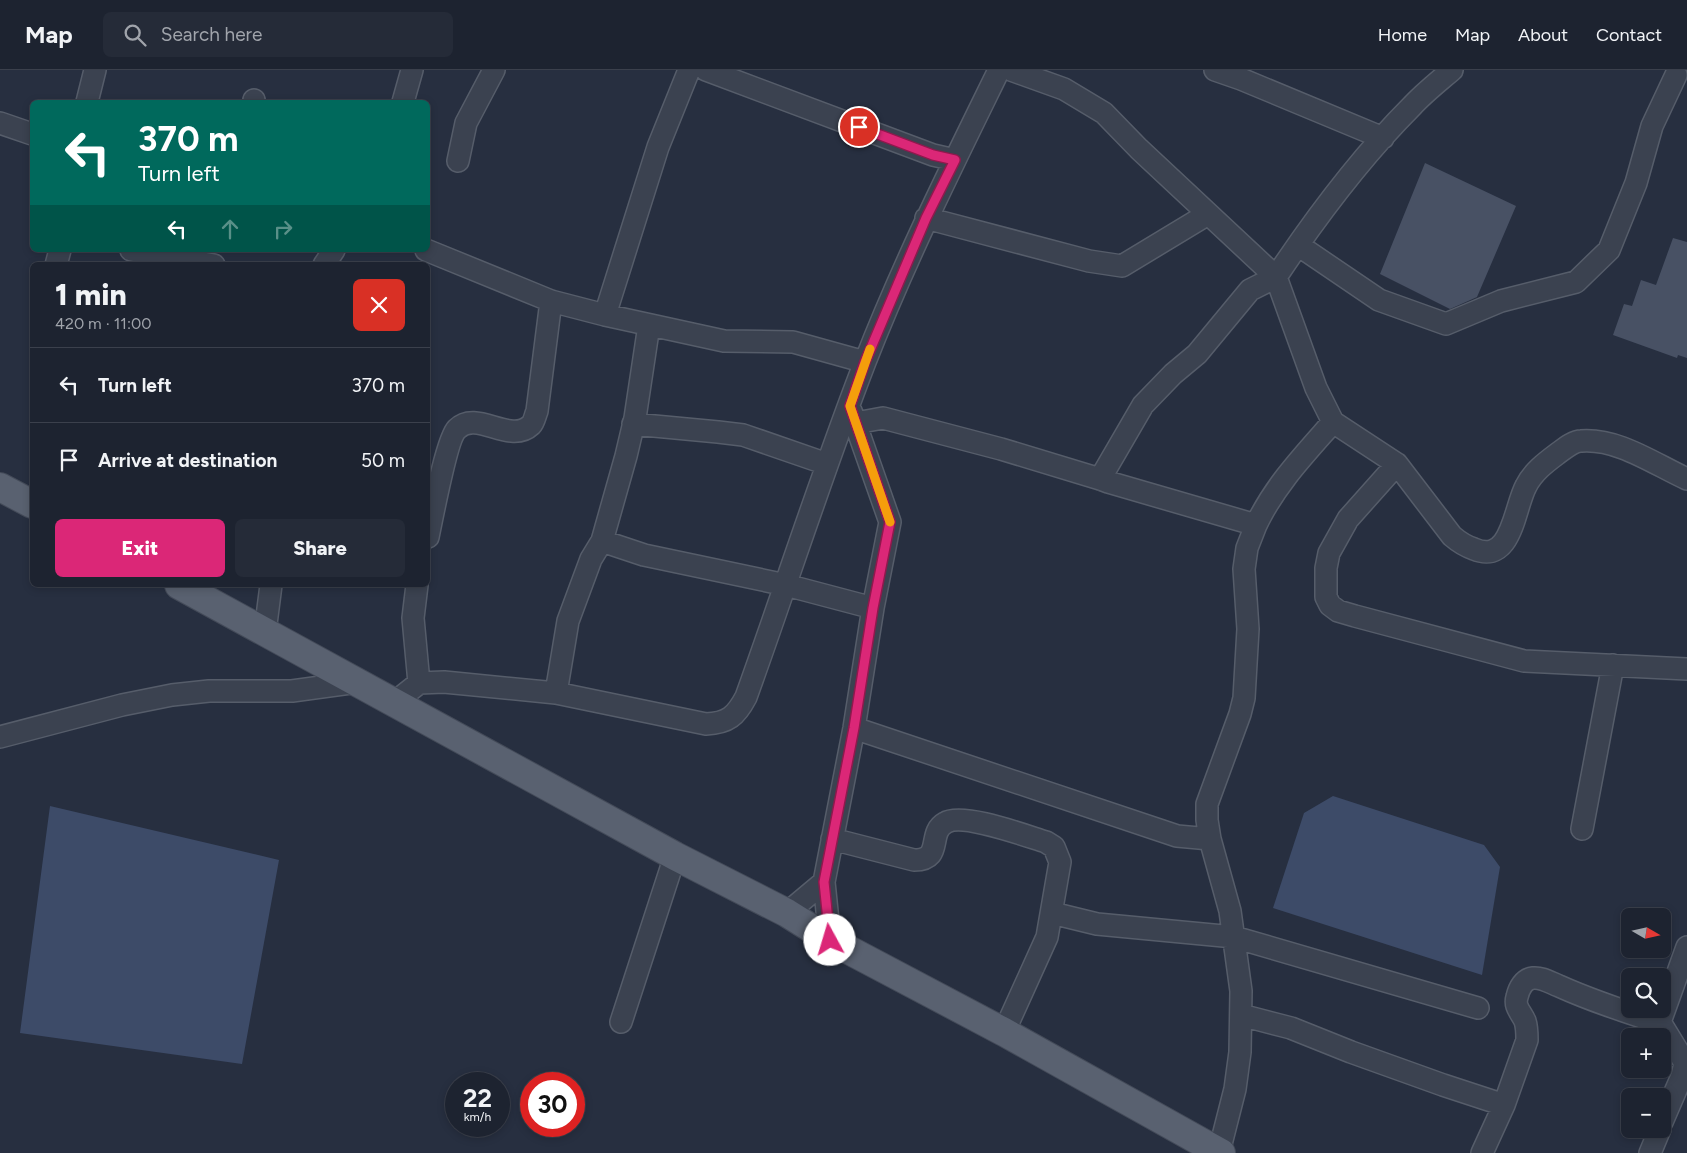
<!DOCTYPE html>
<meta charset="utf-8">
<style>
:root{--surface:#1d2330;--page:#252b38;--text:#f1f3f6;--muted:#a0a4ab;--line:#3b404c;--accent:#db2777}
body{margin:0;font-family:Figtree,sans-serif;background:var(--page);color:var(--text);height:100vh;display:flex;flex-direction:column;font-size:19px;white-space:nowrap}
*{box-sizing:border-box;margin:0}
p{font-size:16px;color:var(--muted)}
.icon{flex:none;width:28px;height:28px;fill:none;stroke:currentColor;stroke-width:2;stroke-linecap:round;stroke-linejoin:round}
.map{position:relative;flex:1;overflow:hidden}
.drawer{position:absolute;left:30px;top:192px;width:400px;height:325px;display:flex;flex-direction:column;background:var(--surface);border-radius:8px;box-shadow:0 2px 8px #0003,0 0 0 1px var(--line)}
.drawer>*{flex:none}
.guide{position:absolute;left:30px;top:30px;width:400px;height:152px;border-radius:8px;box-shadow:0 2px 8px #0003,0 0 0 1px var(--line);background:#00695c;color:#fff;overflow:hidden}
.needle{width:32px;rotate:99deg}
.controls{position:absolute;left:1621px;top:838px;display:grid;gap:10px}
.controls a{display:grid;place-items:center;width:50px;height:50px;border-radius:8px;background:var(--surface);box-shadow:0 2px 8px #0003,0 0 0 1px var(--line);font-size:25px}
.speed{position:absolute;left:445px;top:1002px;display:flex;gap:10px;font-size:25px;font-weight:700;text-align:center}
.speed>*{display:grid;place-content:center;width:65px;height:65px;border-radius:50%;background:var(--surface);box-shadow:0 2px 8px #0003,0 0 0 1px var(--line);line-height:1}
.speed small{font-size:12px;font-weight:400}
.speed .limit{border:8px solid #d22;background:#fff;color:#111}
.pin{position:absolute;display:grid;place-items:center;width:42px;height:42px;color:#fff;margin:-21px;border:2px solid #fff;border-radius:50%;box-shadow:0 1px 5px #0007}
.me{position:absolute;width:55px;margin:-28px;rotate:354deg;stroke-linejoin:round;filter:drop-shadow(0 0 4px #0008)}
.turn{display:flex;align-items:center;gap:18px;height:105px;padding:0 25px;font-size:22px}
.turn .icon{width:65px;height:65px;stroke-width:2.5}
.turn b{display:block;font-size:35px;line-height:42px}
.lanes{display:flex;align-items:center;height:48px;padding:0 25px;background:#0003;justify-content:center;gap:25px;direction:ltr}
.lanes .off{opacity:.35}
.round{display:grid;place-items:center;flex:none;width:52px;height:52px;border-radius:8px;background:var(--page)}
.headline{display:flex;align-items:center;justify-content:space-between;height:85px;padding:0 25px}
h1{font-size:30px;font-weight:800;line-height:38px}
.primary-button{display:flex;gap:10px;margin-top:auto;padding:10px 25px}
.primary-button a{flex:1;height:58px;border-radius:8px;background:var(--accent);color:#fff;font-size:20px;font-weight:800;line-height:58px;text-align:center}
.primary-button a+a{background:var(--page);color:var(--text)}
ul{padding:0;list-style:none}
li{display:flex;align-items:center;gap:15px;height:75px;padding:0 25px;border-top:1px solid var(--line)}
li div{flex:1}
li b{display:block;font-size:19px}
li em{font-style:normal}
header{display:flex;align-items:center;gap:30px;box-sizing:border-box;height:70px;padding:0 25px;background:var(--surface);border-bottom:1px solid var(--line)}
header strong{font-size:24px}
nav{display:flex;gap:28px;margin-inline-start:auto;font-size:18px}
.search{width:350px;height:45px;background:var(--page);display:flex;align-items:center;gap:12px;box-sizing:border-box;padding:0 18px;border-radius:8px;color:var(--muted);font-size:19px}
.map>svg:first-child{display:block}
.water{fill:#3d4b68}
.building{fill:#485164}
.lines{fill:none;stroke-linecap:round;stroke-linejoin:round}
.minor-casing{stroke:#565d6a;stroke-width:24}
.major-casing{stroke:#444b59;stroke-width:30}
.minor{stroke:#3b4250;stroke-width:21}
.major{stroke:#596170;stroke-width:28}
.route-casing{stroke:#8e194d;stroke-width:12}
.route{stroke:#db2777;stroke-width:9}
.slow{stroke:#f59e0b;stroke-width:9}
</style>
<header>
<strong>Map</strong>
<div class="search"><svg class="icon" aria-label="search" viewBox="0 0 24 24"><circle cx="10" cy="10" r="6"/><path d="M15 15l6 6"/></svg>Search here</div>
<nav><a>Home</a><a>Map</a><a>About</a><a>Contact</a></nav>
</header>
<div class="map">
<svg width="1687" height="1083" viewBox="0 0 1687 1083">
<rect width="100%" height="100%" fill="#272f40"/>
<path class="water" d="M 1333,726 L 1484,775 L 1500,797 L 1482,905 L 1273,838 L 1304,743 Z
M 50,736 L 279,790 L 242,994 L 20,963 Z"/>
<path class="building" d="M 1425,93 L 1516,136 L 1477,227 L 1450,239 L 1380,204 Z
M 1673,168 L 1687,172 L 1687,288 L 1678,285 L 1677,288 L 1613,265 L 1624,234 L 1632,236 L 1641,210 L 1656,215 Z"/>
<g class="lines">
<defs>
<path id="minor" d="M 706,0 L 933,85 L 955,90
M 1011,0 L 1064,19 L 1104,43 L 1139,79 L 1276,207 C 1316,147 1361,87 1412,36 C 1424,23 1438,12 1452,0
M 1215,0 L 1241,9 L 1383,68
M 87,32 L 95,0
M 254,32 L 254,30
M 403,32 L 412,0
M 0,53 L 32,64
M 458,91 L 466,53 L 494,0
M 926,148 L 1089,191 L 1122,196 L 1208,144
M 1298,175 L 1379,230 L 1446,254 L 1501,231 L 1576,212 L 1609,180 L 1636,113 L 1652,56 L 1676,5
M 131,180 L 214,195
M 426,180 L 551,231 L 605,245 L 724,271 L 793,272 L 865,292
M 56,195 L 60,180
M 324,195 L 334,180
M 605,245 L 658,77 L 689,0
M 1333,352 L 1397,394 L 1348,449 L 1329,483 L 1326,498 L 1326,527 L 1330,535 L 1338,541 L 1355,546 L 1524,591 L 1687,599
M 856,353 L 883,348 L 1001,379 L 1100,409 L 1108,412 L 1256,455 C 1275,415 1304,385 1333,352 L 1316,318 L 1276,207 L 1250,220 L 1197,284 L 1173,304 L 1143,335 L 1100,409
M 633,354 L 718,362 L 743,365 L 827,394
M 1397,394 L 1452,466 C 1459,472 1465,476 1474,479 C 1512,495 1514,438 1526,416 C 1533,402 1545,393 1557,384 C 1564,379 1573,371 1581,371 C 1618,368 1654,394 1687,409
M 428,467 C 432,448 447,368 457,359 C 477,339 510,375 531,355 C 534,352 535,346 537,341 L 551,231
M 602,471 L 644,485 L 786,515 L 873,538
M 417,515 L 413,548 L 419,613
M 265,562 L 271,515
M 556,623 L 568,551 L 591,489 L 602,471 L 626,386 L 635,348 L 649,255
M 395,632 L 419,613 L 444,612 L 556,623 L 706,654 C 728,653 736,646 746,627 C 786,516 822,403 865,292 C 904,192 952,96 999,0
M 854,658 L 1177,766 L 1210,769
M 0,667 L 122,635 L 172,625 L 209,621 L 292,621 L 358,612
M 1582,759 L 1613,595
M 832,769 L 914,790 C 944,790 927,763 945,753 C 962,742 1026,766 1046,772 L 1054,777 L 1060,792 L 1047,867 L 1004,962
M 787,843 L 824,812
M 1052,843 L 1097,854 L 1234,867 L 1478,938
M 830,870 L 824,812 L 854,658 L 873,538 L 890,452 L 851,341
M 1241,945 L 1291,958 L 1351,982 L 1443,1015 L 1504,1035 L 1482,1083
M 621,952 L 675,786
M 1504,1035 L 1527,970 C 1527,964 1527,957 1525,951 C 1521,942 1514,937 1517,927 C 1519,918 1524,909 1533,908 C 1542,907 1551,913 1559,916 C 1592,931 1626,942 1660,953
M 1662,1052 L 1682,1006 L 1685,993 L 1660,952 L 1687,877
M 1219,1082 L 1235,1019 L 1240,982 L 1241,921 L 1230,841 L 1210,769 L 1207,750 L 1207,734 L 1240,644 L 1244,628 L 1248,559 L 1244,499 L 1247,478 L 1256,455
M 1650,1083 L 1660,1059"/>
<path id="major" d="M 0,417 L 32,434
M 179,515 L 675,786 L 787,843 L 830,870 L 1004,962 L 1221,1083"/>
</defs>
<use href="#minor" class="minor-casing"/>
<use href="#major" class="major-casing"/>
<use href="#minor" class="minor"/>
<use href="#major" class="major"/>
</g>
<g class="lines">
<defs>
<path id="route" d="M 830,870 L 824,812 L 854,658 L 873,538 L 890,452 L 850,336 L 865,292 L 887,240 L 926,148 L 955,90 L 933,85 L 859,57"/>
</defs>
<use href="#route" class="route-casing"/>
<use href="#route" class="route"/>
<path class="slow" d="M 870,279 L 850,336 L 890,452"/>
</g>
</svg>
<div class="controls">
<a><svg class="needle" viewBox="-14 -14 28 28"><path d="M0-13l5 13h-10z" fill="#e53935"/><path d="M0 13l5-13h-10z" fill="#a0a4ab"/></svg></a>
<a><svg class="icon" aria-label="search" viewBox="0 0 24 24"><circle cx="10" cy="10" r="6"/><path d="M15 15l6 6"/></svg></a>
<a>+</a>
<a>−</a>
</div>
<div class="speed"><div>22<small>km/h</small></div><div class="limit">30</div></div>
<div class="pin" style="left:859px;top:57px;background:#d93025"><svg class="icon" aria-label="arrive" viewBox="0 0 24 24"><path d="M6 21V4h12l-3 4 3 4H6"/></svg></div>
<svg class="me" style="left:830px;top:870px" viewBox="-20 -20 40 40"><circle r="19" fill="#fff"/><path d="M0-13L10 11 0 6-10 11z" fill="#db2777"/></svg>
<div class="guide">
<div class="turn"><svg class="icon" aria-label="left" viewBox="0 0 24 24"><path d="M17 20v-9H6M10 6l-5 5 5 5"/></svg><div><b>370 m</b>Turn left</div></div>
<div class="lanes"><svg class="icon" aria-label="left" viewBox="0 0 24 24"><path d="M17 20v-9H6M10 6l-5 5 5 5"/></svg><svg class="icon off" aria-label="ahead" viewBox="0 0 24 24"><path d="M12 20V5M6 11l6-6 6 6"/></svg><svg class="icon off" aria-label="right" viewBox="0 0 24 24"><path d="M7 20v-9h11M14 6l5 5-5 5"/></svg></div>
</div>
<section class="drawer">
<div class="headline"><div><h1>1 min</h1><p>420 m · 11:00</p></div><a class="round" style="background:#d93025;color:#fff"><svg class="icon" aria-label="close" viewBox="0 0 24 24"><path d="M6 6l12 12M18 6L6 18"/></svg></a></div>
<ul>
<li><svg class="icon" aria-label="left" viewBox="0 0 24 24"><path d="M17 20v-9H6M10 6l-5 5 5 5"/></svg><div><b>Turn left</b></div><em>370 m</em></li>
<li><svg class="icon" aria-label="arrive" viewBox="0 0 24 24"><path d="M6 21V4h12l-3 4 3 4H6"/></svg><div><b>Arrive at destination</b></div><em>50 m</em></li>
</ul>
<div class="primary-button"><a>Exit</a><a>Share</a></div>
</section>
</div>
